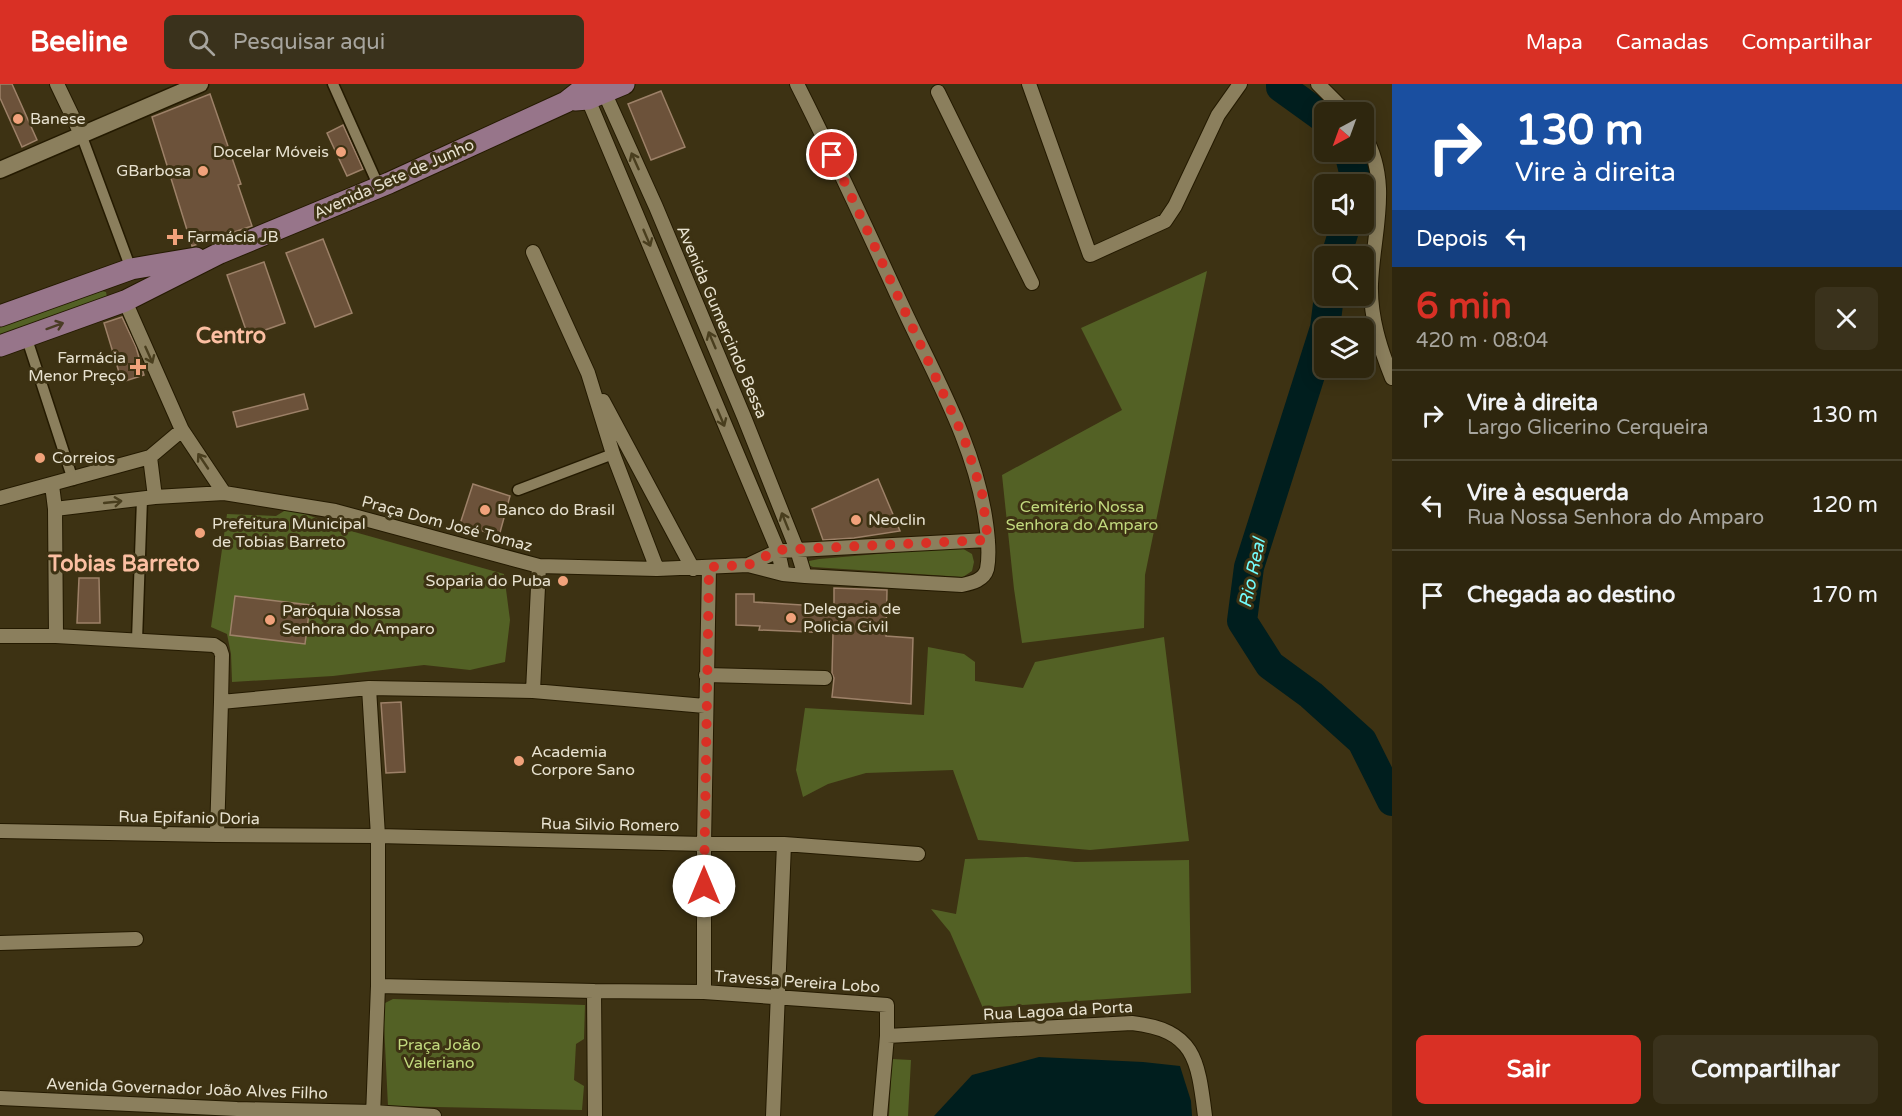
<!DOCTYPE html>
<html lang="pt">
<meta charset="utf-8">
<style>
:root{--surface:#2e260e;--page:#3a321c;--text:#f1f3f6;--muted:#a7a59e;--line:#49432e;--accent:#d93025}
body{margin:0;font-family:"Varela Round",sans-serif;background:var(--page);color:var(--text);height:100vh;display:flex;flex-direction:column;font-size:22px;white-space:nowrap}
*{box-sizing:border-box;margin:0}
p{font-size:20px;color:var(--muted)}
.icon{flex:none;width:33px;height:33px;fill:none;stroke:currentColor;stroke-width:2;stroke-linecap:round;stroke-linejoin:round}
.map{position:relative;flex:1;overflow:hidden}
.panel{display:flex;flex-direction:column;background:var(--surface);width:510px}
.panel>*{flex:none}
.guide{background:#1a4fa0;color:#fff;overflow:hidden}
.needle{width:39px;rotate:221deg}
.tools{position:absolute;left:1314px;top:18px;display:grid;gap:12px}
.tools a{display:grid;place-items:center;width:60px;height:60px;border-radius:9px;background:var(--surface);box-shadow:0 3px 15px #0003,0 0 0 2px var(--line);font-size:30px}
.pin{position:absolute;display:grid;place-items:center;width:51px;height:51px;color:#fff;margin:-26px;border:3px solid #fff;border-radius:50%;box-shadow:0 2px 6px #0007}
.me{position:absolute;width:66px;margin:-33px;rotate:0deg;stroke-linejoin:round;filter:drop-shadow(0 0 4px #0008)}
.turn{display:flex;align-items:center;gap:21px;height:126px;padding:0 24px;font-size:27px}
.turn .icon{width:78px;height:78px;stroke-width:2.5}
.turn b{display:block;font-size:42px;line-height:51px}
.then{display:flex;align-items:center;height:57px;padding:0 24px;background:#0003;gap:12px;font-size:22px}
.round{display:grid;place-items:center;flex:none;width:63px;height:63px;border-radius:9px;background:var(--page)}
.head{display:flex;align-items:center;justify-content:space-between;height:102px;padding:0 24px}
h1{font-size:36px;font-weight:700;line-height:45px;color:var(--accent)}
.action{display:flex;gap:12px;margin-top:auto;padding:12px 24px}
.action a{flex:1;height:69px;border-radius:9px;background:var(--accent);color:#fff;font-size:24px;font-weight:700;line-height:69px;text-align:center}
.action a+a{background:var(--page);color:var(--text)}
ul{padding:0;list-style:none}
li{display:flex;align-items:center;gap:18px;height:90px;padding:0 24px;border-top:2px solid var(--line)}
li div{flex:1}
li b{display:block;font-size:22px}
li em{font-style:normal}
header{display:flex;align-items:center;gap:36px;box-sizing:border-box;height:84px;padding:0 30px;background:var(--accent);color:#fff}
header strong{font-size:28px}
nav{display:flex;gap:33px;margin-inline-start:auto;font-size:21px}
.search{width:420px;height:54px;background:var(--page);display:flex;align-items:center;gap:15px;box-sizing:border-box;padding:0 21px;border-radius:9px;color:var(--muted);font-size:22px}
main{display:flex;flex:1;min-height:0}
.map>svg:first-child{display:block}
.green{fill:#536125}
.water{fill:#001e1e}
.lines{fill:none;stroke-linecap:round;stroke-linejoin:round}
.river{stroke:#001e1e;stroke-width:30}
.building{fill:#6c523a;stroke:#9d8168;stroke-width:1.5}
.pedestrian-casing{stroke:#241a00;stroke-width:13}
.minor-casing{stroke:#241a00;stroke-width:16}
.tertiary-casing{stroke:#241a00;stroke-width:19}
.primary-casing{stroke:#241a00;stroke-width:23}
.pedestrian{stroke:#8b7f5d;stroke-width:10}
.minor{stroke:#8b7f5d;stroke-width:14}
.tertiary{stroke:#8b7f5d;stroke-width:16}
.primary{stroke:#97758a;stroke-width:21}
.oneway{stroke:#493e1e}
.oneway2{stroke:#4a3c25}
.route{stroke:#d93025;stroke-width:10;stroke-dasharray:0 18}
.poi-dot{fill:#f1a27b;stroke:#3d3213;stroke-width:2}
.labels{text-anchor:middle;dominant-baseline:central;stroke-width:6;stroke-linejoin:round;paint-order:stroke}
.poi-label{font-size:16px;fill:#e8e2d0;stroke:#3d3213;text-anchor:start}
.street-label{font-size:16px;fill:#e8e2d0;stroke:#3d3213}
.park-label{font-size:16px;fill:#c2da7e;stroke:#3d3213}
.water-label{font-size:18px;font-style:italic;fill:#72fdfd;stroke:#3d3213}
.district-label{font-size:22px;font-weight:bold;fill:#fbbfa2;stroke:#3d3213}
</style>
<header>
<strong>Beeline</strong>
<div class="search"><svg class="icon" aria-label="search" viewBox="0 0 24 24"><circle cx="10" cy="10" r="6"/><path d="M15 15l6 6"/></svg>Pesquisar aqui</div>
<nav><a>Mapa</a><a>Camadas</a><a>Compartilhar</a></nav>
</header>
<main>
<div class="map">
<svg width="1392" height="1032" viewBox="0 0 1392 1032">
<rect width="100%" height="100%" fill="#3d3213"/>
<path class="green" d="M 1207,187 L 1145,491 L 1144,544 L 1022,559 L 1014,505 L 1002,391 L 1122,326 L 1081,244 Z
M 102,207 L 106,208 L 107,213 L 0,257 L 0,241 Z
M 289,424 L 351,447 L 504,490 L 510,536 L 505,578 L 470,586 L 424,581 L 333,592 L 232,598 L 231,570 L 227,550 L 211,543 L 227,430 L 276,432 Z
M 960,463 L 972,470 L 974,478 L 972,487 L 963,493 L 813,483 L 808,481 L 809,477 L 819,475 Z
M 1164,553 L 1189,757 L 1090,766 L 978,756 L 953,686 L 866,689 L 828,700 L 803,713 L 796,686 L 805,624 L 924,631 L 928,563 L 964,570 L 975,578 L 975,597 L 1023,604 L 1035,578 Z
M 1027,773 L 1075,778 L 1189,776 L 1191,909 L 983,924 L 950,848 L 931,825 L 956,830 L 965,775 Z
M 393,915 L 585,921 L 584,955 L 576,960 L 574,996 L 584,1002 L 582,1026 L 388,1022 L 383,920 Z
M 892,975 L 911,976 L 908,1032 L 889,1032 Z"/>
<path class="water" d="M 1039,973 L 1143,978 L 1180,982 L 1191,1017 L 1192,1032 L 934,1032 L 972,991 Z"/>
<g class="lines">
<path class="river" d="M 1281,0 L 1281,3 L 1324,34
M 1349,68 L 1355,92 L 1354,100
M 1336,172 L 1346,140
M 1325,244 L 1329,212
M 1324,247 L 1249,483 L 1242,537 L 1270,581 L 1311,611 L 1362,657 L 1392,717"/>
</g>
<path class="building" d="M 0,0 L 12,0 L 37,56 L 22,63 L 0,14 Z
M 661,7 L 685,63 L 651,76 L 628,20 Z
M 210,10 L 241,100 L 238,101 L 252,142 L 192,162 L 152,33 Z
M 343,41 L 363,85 L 347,92 L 327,49 Z
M 323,155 L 352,229 L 315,243 L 286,169 Z
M 264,178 L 285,239 L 248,252 L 227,191 Z
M 122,233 L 136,263 L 144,291 L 122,298 L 104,239 Z
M 304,310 L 308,325 L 237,343 L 233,328 Z
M 878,395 L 900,447 L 854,454 L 823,456 L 812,425 Z
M 473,400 L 510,412 L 499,452 L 460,440 Z
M 79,494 L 99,494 L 100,539 L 77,539 Z
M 834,504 L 887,506 L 886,552 L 913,554 L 911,620 L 832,613 L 834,594 L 832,589 L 833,549 L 759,546 L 760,542 L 736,541 L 736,510 L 754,510 L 754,518 L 834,523 Z
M 235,512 L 310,521 L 305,560 L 230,551 Z
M 401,618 L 405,688 L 386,689 L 381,619 Z"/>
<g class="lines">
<defs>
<path id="pedestrian" d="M 333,0 L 379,103
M 81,50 L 131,185
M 26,252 L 73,396
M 518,406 L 613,370
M 137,556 L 142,415"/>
<path id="minor" d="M 57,0 L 81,50
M 1029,0 L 1090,171 L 1165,137 L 1175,122 L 1218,31 L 1240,0
M 1318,0 L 1346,28
M 601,1 L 656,123 L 744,333 L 797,466 L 805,492
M 585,8 L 778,467 L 783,490
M 938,8 L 1032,199
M 1364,51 C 1392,99 1373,148 1371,200 C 1370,233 1380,264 1392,294
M 533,168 L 588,289 L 613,370 L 657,485
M 125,217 L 182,346 L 224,409
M 603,317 L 693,485
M 150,373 L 155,413
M 52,401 L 55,425 L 56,552
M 0,414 L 150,373 L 182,346
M 748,481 L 778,467 L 988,456
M 539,482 L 657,485 L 748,481 L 783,490 L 805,492 L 962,501 C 972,499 984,496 987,485 C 990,470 988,453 986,439 C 975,358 932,288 899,215 C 866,143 833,71 797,0
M 0,552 L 56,552 L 214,561 L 220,565 L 222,571 L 221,618 L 369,604 L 533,607 L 539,482 L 335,427 L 224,409 L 155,413 L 55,425
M 706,591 L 825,594
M 369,604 L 378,752 L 378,902 L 373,1032
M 533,607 L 705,622
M 0,747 L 217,751 L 378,752 L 704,760 L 784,760 L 918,770
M 217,751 L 221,618
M 0,859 L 136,855
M 378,902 L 594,907 L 595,1032
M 594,907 L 704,908 L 887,921 L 887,952 L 880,1032
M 704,908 L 704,760 L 709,483
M 887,952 L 1132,939 C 1195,946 1198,976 1205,1032
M 0,1014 L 237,1025 L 373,1028 L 434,1032
M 773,1032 L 784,760"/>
<path id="tertiary" d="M 0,86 L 200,0"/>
<path id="primary" d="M 575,16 L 588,15 L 624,0
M 0,232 L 131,185 L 196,174
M 0,262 L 125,217 L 220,169 L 389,99 L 566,18 L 589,0"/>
</defs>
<use href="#pedestrian" class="pedestrian-casing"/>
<use href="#minor" class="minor-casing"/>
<use href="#tertiary" class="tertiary-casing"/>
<use href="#primary" class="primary-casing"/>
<use href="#pedestrian" class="pedestrian"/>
<use href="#minor" class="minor"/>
<use href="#tertiary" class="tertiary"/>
<use href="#primary" class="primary"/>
</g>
<defs><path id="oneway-shaft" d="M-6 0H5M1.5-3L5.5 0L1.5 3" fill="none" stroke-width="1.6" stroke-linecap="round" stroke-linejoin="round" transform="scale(1.5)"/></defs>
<g class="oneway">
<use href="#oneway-shaft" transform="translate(635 77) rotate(-114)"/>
<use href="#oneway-shaft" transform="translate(647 154) rotate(67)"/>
<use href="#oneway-shaft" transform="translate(712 256) rotate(-113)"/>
<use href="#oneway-shaft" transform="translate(149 271) rotate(66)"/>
<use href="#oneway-shaft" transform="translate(721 334) rotate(67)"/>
<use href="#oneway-shaft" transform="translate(203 377) rotate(-124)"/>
<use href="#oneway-shaft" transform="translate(113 418) rotate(-6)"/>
<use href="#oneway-shaft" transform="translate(785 437) rotate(-112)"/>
</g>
<use class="oneway2" href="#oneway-shaft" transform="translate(55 242) rotate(-20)"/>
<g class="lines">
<path class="route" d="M 704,802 L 709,483 L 748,481 L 778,466 L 988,456 L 982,409 L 964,354 L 832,71"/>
</g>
<g class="poi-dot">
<circle cx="18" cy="35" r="6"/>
<circle cx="341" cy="68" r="6"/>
<circle cx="203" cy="87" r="6"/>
<path d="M172 144h6v6h6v6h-6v6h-6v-6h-6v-6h6z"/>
<path d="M135 274h6v6h6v6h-6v6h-6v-6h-6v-6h6z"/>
<circle cx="40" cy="374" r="6"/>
<circle cx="485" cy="426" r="6"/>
<circle cx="856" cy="436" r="6"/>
<circle cx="200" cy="449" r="6"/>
<circle cx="563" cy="497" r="6"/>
<circle cx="791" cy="534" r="6"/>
<circle cx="270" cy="536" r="6"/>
<circle cx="519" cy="677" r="6"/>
</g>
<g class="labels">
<g class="poi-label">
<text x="30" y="35">Banese</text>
<text x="329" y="68" text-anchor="end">Docelar Móveis</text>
<text x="191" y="87" text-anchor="end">GBarbosa</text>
<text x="187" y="153">Farmácia JB</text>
<text x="126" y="274" text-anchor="end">Farmácia<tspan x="126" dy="18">Menor Preço</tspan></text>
<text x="52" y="374">Correios</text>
<text x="497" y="426">Banco do Brasil</text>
<text x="868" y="436">Neoclin</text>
<text x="212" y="440">Prefeitura Municipal<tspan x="212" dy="18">de Tobias Barreto</tspan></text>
<text x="551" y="497" text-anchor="end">Soparia do Puba</text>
<text x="803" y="525">Delegacia de<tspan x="803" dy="18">Policia Civil</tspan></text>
<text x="282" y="527">Paróquia Nossa<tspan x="282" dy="18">Senhora do Amparo</tspan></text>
<text x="531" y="668">Academia<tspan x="531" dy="18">Corpore Sano</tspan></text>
</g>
<g class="street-label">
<text transform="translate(394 95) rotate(-24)">Avenida Sete de Junho</text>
<text transform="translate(722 238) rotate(67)">Avenida Gumercindo Bessa</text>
<text transform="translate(447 440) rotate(15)">Praça Dom José Tomaz</text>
<text transform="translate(189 734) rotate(1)">Rua Epifanio Doria</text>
<text transform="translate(610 741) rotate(1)">Rua Silvio Romero</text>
<text transform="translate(797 898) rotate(4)">Travessa Pereira Lobo</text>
<text transform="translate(1058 927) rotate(-3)">Rua Lagoa da Porta</text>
<text transform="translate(187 1005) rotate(2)">Avenida Governador João Alves Filho</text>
</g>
<g class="park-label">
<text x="1082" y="423">Cemitério Nossa<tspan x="1082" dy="18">Senhora do Amparo</tspan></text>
<text x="439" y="961">Praça João<tspan x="439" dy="18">Valeriano</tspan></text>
</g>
<g class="water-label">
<text transform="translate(1252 489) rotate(-78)">Rio Real</text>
</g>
<g class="district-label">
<text x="231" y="252">Centro</text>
<text x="124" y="480">Tobias Barreto</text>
</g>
</g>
</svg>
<div class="tools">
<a><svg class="needle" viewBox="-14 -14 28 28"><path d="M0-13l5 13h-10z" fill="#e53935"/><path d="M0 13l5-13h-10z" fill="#a7a59e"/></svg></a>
<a><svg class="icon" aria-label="sound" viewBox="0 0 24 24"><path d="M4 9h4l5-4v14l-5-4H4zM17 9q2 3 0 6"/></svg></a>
<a><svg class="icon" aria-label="search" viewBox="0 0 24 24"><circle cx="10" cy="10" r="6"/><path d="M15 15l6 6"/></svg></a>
<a><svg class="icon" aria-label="layers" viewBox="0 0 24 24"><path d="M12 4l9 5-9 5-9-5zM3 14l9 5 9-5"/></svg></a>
</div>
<div class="pin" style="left:832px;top:71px;background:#d93025"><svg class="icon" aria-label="arrive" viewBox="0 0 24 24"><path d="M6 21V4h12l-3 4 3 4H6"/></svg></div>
<svg class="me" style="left:704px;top:802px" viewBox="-20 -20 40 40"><circle r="19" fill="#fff"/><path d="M0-13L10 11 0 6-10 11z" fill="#d93025"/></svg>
</div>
<section class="panel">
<div class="guide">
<div class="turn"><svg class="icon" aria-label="right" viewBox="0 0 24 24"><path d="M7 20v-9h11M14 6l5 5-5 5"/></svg><div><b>130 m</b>Vire à direita</div></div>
<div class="then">Depois<svg class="icon" aria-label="left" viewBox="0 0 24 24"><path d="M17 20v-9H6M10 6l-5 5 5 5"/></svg></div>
</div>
<div class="head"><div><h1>6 min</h1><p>420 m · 08:04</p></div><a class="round"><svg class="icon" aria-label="close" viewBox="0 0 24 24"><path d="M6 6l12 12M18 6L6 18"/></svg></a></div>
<ul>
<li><svg class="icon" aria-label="right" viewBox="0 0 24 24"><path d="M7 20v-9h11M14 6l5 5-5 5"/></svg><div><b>Vire à direita</b><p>Largo Glicerino Cerqueira</p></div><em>130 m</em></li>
<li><svg class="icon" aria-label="left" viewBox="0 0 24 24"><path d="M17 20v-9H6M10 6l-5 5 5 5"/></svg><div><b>Vire à esquerda</b><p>Rua Nossa Senhora do Amparo</p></div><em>120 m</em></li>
<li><svg class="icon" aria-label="arrive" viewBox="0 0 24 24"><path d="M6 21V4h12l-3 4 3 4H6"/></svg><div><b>Chegada ao destino</b></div><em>170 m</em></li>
</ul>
<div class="action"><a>Sair</a><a>Compartilhar</a></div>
</section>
</main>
